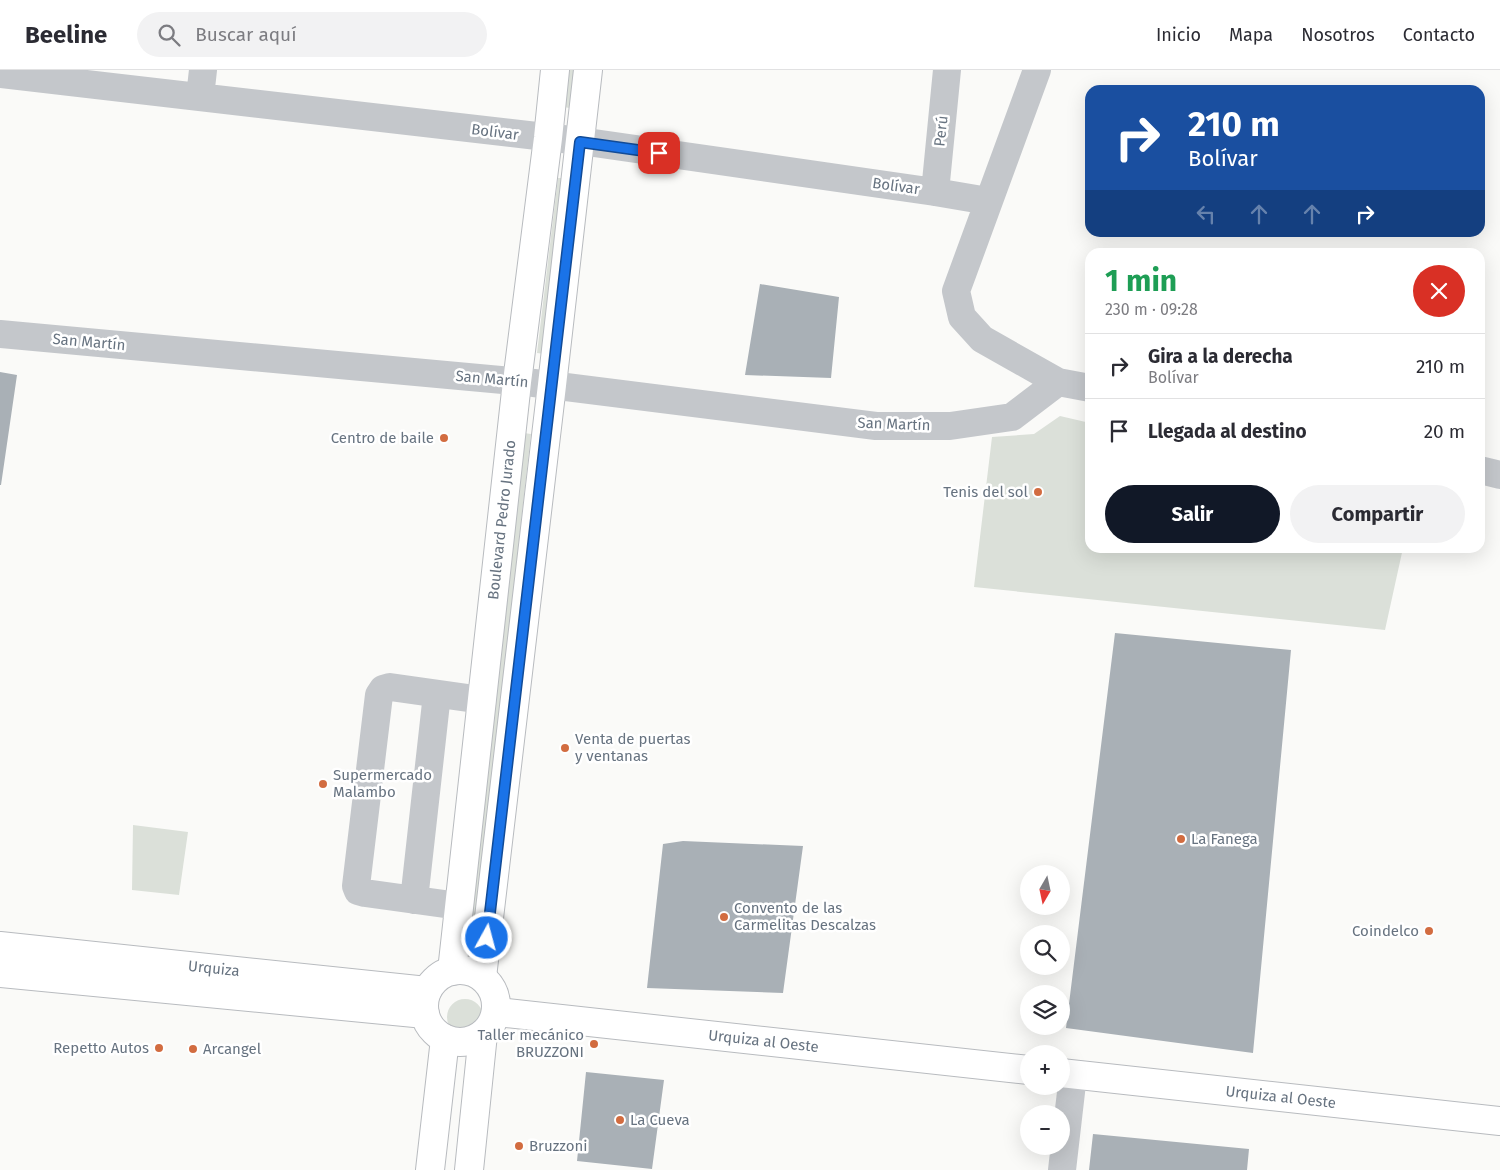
<!DOCTYPE html>
<html lang="es">
<meta charset="utf-8">
<style>
:root{--surface:#fff;--page:#f2f2f3;--text:#2b2b33;--muted:#7c7c81;--line:#e1e1e2;--accent:#111827}
body{margin:0;font-family:"Fira Sans",sans-serif;background:var(--page);color:var(--text);height:100vh;display:flex;flex-direction:column;font-size:19px;white-space:nowrap}
*{box-sizing:border-box;margin:0}
p{font-size:16px;color:var(--muted)}
.icon{flex:none;width:28px;height:28px;fill:none;stroke:currentColor;stroke-width:2;stroke-linecap:round;stroke-linejoin:round}
.map{position:relative;flex:1;overflow:hidden}
.drawer{position:absolute;left:1085px;top:178px;width:400px;height:305px;display:flex;flex-direction:column;background:var(--surface);border-radius:15px;box-shadow:0 5px 20px #0002}
.drawer>*{flex:none}
.guide{position:absolute;left:1085px;top:15px;width:400px;height:152px;border-radius:15px;box-shadow:0 5px 20px #0002;background:#1a4fa0;color:#fff;overflow:hidden}
.needle{width:32px;rotate:189deg}
.controls{position:absolute;left:1020px;top:795px;display:grid;gap:10px}
.controls a{display:grid;place-items:center;width:50px;height:50px;border-radius:50%;background:var(--surface);box-shadow:0 5px 20px #0002;font-size:25px}
.pin{position:absolute;display:grid;place-items:center;width:42px;height:42px;color:#fff;margin:-21px;border-radius:10px;box-shadow:0 2px 8px #0006}
.me{position:absolute;width:55px;margin:-28px;rotate:7deg;stroke-linejoin:round;filter:drop-shadow(0 0 4px #0008)}
.turn{display:flex;align-items:center;gap:18px;height:105px;padding:0 20px;font-size:22px}
.turn .icon{width:65px;height:65px;stroke-width:2.5}
.turn b{display:block;font-size:35px;line-height:42px}
.lanes{display:flex;align-items:center;height:48px;padding:0 20px;background:#0003;justify-content:center;gap:25px;direction:ltr}
.lanes .off{opacity:.35}
.round{display:grid;place-items:center;flex:none;width:52px;height:52px;border-radius:26px;background:var(--page)}
.head{display:flex;align-items:center;justify-content:space-between;height:85px;padding:0 20px}
h1{font-size:30px;font-weight:700;line-height:38px;color:#1e9e55}
.primary-button{display:flex;gap:10px;margin-top:auto;padding:10px 20px}
.primary-button a{flex:1;height:58px;border-radius:30px;background:var(--accent);color:#fff;font-size:20px;font-weight:700;line-height:58px;text-align:center}
.primary-button a+a{background:var(--page);color:var(--text)}
ul{padding:0;list-style:none}
li{display:flex;align-items:center;gap:15px;height:65px;padding:0 20px;border-top:1px solid var(--line)}
li div{flex:1}
li b{display:block;font-size:19px}
li em{font-style:normal}
header{display:flex;align-items:center;gap:30px;box-sizing:border-box;height:70px;padding:0 25px;background:var(--surface);border-bottom:1px solid var(--line)}
header strong{font-size:24px}
nav{display:flex;gap:28px;margin-inline-start:auto;font-size:18px}
.search{width:350px;height:45px;background:var(--page);display:flex;align-items:center;gap:12px;box-sizing:border-box;padding:0 18px;border-radius:28px;color:var(--muted);font-size:19px}
.map>svg:first-child{display:block}
.green{fill:#dbe0d9}
.building{fill:#a9b0b6}
.lines{fill:none;stroke-linecap:round;stroke-linejoin:round}
.major-casing{stroke:#b8bbbf;stroke-width:30}
.minor{stroke:#c4c7cb;stroke-width:28}
.major{stroke:#fff;stroke-width:28}
.route-casing{stroke:#114b97;stroke-width:12}
.route{stroke:#1a73e8;stroke-width:9}
.poi-dot{fill:#d26c40;stroke:#fff;stroke-width:2}
.labels{text-anchor:middle;dominant-baseline:central;stroke-width:5;stroke-linejoin:round;paint-order:stroke}
.street-label{font-size:15px;fill:#677380;stroke:#fff}
.poi-label{font-size:15px;fill:#677380;stroke:#fff;text-anchor:start}
</style>
<header>
<strong>Beeline</strong>
<div class="search"><svg class="icon" aria-label="search" viewBox="0 0 24 24"><circle cx="10" cy="10" r="6"/><path d="M15 15l6 6"/></svg>Buscar aquí</div>
<nav><a>Inicio</a><a>Mapa</a><a>Nosotros</a><a>Contacto</a></nav>
</header>
<div class="map">
<svg width="1500" height="1100" viewBox="0 0 1500 1100">
<rect width="100%" height="100%" fill="#fafaf8"/>
<path class="green" d="M 567,0 L 574,0 L 570,38 L 563,37 Z
M 558,108 L 565,108 L 545,284 L 537,283 Z
M 1060,346 L 1090,353 L 1090,478 L 1403,478 L 1385,560 L 974,517 L 992,367 L 1034,364 Z
M 524,363 L 531,364 L 473,877 L 466,875 Z
M 133,755 L 188,762 L 179,825 L 132,820 Z
M447 947a18 18 0 1 1 36 0a18 18 0 1 1-36 0Z"/>
<path class="building" d="M 760,214 L 839,227 L 831,308 L 745,305 Z
M 0,302 L 17,305 L 1,415 L 0,415 Z
M 1115,563 L 1291,580 L 1253,983 L 1066,958 Z
M 683,771 L 803,776 L 783,923 L 647,918 L 663,774 Z
M 586,1002 L 664,1010 L 652,1099 L 577,1091 Z
M 1093,1064 L 1249,1079 L 1247,1100 L 1089,1100 Z"/>
<g class="lines">
<defs>
<g id="major">
<path id="s1" d="M 0,876 L 427,921"/>
<circle cx="460" cy="936" r="36"/>
<path id="s2" d="M 452,901 L 517,312 L 548,68 L 555,0"/>
<path d="M 0,903 L 425,944"/>
<path d="M 482,907 L 552,315 L 588,0"/>
<path id="s3" d="M 497,942 L 1029,1000"/>
<path id="s4" d="M 1061,1003 L 1500,1051"/>
<path d="M 430,1100 L 445,969"/>
<path d="M 469,1100 L 483,964"/>
</g>
</defs>
<use href="#major" class="major-casing"/>
<path class="minor" d="M 1037,0 L 956,221 L 962,247 L 982,269 L 1058,312
M 0,4 L 580,71 L 935,122 L 988,131
M 200,27 L 203,0
M 935,122 L 947,0
M 0,264 L 534,313 L 876,356 L 950,356 L 1012,347 L 1058,312 L 1090,318
M 1480,400 L 1500,405
M 414,830 L 437,624
M 459,836 L 365,823 L 358,821 L 356,816 L 379,625 L 383,619 L 390,617 L 482,630
M 1062,1100 L 1073,1005"/>
<use href="#major" class="major"/>
</g>
<g class="lines">
<defs>
<path id="route" d="M 487,868 L 580,72 L 659,83"/>
</defs>
<use href="#route" class="route-casing"/>
<use href="#route" class="route"/>
</g>
<g class="poi-dot">
<circle cx="444" cy="368" r="5"/>
<circle cx="1038" cy="422" r="5"/>
<circle cx="565" cy="678" r="5"/>
<circle cx="323" cy="714" r="5"/>
<circle cx="1181" cy="769" r="5"/>
<circle cx="724" cy="847" r="5"/>
<circle cx="1429" cy="861" r="5"/>
<circle cx="594" cy="974" r="5"/>
<circle cx="159" cy="978" r="5"/>
<circle cx="193" cy="979" r="5"/>
<circle cx="620" cy="1050" r="5"/>
<circle cx="519" cy="1076" r="5"/>
</g>
<g class="labels">
<g class="street-label">
<text transform="translate(941 61) rotate(-84)">Perú</text>
<text transform="translate(495 62) rotate(7)">Bolívar</text>
<text transform="translate(896 116) rotate(8)">Bolívar</text>
<text transform="translate(89 272) rotate(5)">San Martín</text>
<text transform="translate(492 309) rotate(5)">San Martín</text>
<text transform="translate(894 354) rotate(2)">San Martín</text>
<text stroke="none"><textPath href="#s2" startOffset="454">Boulevard Pedro Jurado</textPath></text>
<text stroke="none"><textPath href="#s1" startOffset="215">Urquiza</textPath></text>
<text stroke="none"><textPath href="#s3" startOffset="268">Urquiza al Oeste</textPath></text>
<text stroke="none"><textPath href="#s4" startOffset="221">Urquiza al Oeste</textPath></text>
</g>
<g class="poi-label">
<text x="434" y="368" text-anchor="end">Centro de baile</text>
<text x="1028" y="422" text-anchor="end">Tenis del sol</text>
<text x="575" y="669">Venta de puertas<tspan x="575" dy="17">y ventanas</tspan></text>
<text x="333" y="705">Supermercado<tspan x="333" dy="17">Malambo</tspan></text>
<text x="1191" y="769">La Fanega</text>
<text x="734" y="838">Convento de las<tspan x="734" dy="17">Carmelitas Descalzas</tspan></text>
<text x="1419" y="861" text-anchor="end">Coindelco</text>
<text x="584" y="965" text-anchor="end">Taller mecánico<tspan x="584" dy="17">BRUZZONI</tspan></text>
<text x="149" y="978" text-anchor="end">Repetto Autos</text>
<text x="203" y="979">Arcangel</text>
<text x="630" y="1050">La Cueva</text>
<text x="529" y="1076">Bruzzoni</text>
</g>
</g>
</svg>
<div class="controls">
<a><svg class="needle" viewBox="-14 -14 28 28"><path d="M0-13l5 13h-10z" fill="#e53935"/><path d="M0 13l5-13h-10z" fill="#7c7c81"/></svg></a>
<a><svg class="icon" aria-label="search" viewBox="0 0 24 24"><circle cx="10" cy="10" r="6"/><path d="M15 15l6 6"/></svg></a>
<a><svg class="icon" aria-label="layers" viewBox="0 0 24 24"><path d="M12 4l9 5-9 5-9-5zM3 14l9 5 9-5"/></svg></a>
<a>+</a>
<a>−</a>
</div>
<div class="pin" style="left:659px;top:83px;background:#d93025"><svg class="icon" aria-label="arrive" viewBox="0 0 24 24"><path d="M6 21V4h12l-3 4 3 4H6"/></svg></div>
<svg class="me" style="left:487px;top:868px" viewBox="-20 -20 40 40"><circle r="17" fill="#1a73e8" stroke="#fff" stroke-width="3"/><path d="M0-11L8 9 0 5-8 9z" fill="#fff"/></svg>
<div class="guide">
<div class="turn"><svg class="icon" aria-label="right" viewBox="0 0 24 24"><path d="M7 20v-9h11M14 6l5 5-5 5"/></svg><div><b>210 m</b>Bolívar</div></div>
<div class="lanes"><svg class="icon off" aria-label="left" viewBox="0 0 24 24"><path d="M17 20v-9H6M10 6l-5 5 5 5"/></svg><svg class="icon off" aria-label="ahead" viewBox="0 0 24 24"><path d="M12 20V5M6 11l6-6 6 6"/></svg><svg class="icon off" aria-label="ahead" viewBox="0 0 24 24"><path d="M12 20V5M6 11l6-6 6 6"/></svg><svg class="icon" aria-label="right" viewBox="0 0 24 24"><path d="M7 20v-9h11M14 6l5 5-5 5"/></svg></div>
</div>
<section class="drawer">
<div class="head"><div><h1>1 min</h1><p>230 m · 09:28</p></div><a class="round" style="background:#d93025;color:#fff"><svg class="icon" aria-label="close" viewBox="0 0 24 24"><path d="M6 6l12 12M18 6L6 18"/></svg></a></div>
<ul>
<li><svg class="icon" aria-label="right" viewBox="0 0 24 24"><path d="M7 20v-9h11M14 6l5 5-5 5"/></svg><div><b>Gira a la derecha</b><p>Bolívar</p></div><em>210 m</em></li>
<li><svg class="icon" aria-label="arrive" viewBox="0 0 24 24"><path d="M6 21V4h12l-3 4 3 4H6"/></svg><div><b>Llegada al destino</b></div><em>20 m</em></li>
</ul>
<div class="primary-button"><a>Salir</a><a>Compartir</a></div>
</section>
</div>
